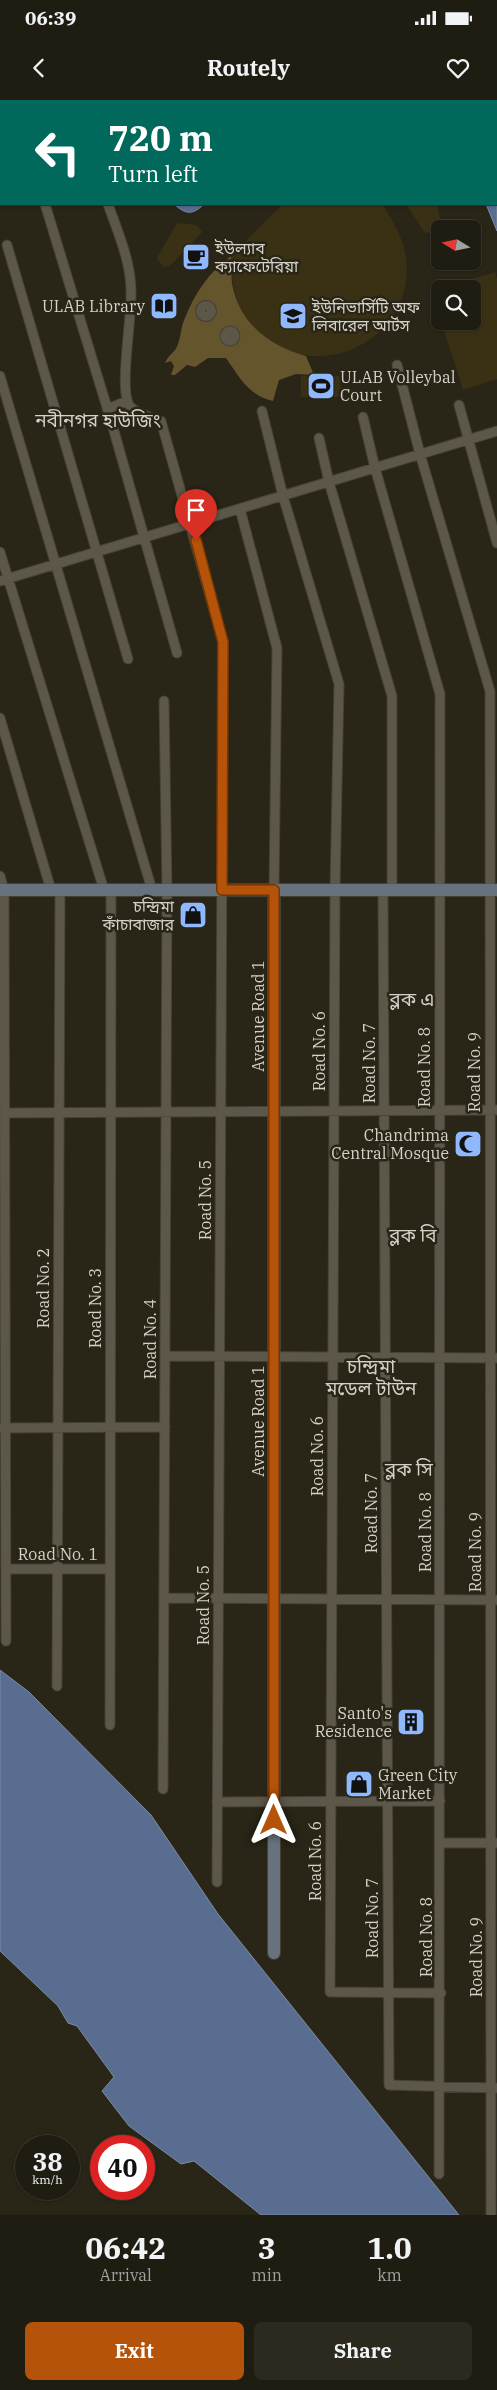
<!DOCTYPE html>
<meta charset="utf-8">
<style>
:root{--surface:#1f1c11;--page:#2c291f;--text:#f1f3f6;--muted:#a1a19f;--line:#3c3a31;--accent:#b45309}
body{margin:0;font-family:"IBM Plex Serif","Noto Sans Bengali",serif;background:var(--page);color:var(--text);height:100vh;display:flex;flex-direction:column;font-size:19px;white-space:nowrap}
*{box-sizing:border-box;margin:0}
p{font-size:16px;color:var(--muted)}
.icon{flex:none;width:28px;height:28px;fill:none;stroke:currentColor;stroke-width:2;stroke-linecap:round;stroke-linejoin:round}
.map{position:relative;height:2115px;overflow:hidden}
.panel{display:flex;flex-direction:column;background:var(--surface);flex:1}
.panel>*{flex:none}
.banner{position:absolute;left:0px;top:0px;width:498px;height:105px;box-shadow:0 1px 4px #0004,0 0 0 1px var(--line);background:#00695c;color:#fff;overflow:hidden}
.needle{width:32px;rotate:280deg}
.buttons{position:absolute;left:431px;top:120px;display:grid;gap:10px}
.buttons a{display:grid;place-items:center;width:50px;height:50px;border-radius:8px;background:var(--surface);box-shadow:0 1px 4px #0004,0 0 0 1px var(--line);font-size:25px}
.speed{position:absolute;left:15px;top:2035px;display:flex;gap:10px;font-size:25px;font-weight:700;text-align:center}
.speed>*{display:grid;place-content:center;width:65px;height:65px;border-radius:50%;background:var(--surface);box-shadow:0 1px 4px #0004,0 0 0 1px var(--line);line-height:1}
.speed small{font-size:12px;font-weight:400}
.speed .limit{border:8px solid #d22;background:#fff;color:#111}
.pin{position:absolute;display:grid;place-items:center;width:42px;height:42px;color:#fff;margin:-51px -21px;border-radius:50% 50% 50% 0;rotate:-45deg;box-shadow:0 0 5px #0007}
.pin .icon{rotate:45deg}
.me{position:absolute;width:55px;margin:-28px;rotate:0deg;stroke-linejoin:round;filter:drop-shadow(0 0 4px #0008)}
.turn{display:flex;align-items:center;gap:18px;height:105px;padding:0 25px;font-size:22px}
.turn .icon{width:65px;height:65px;stroke-width:2.5}
.turn b{display:block;font-size:35px;line-height:42px}
.eta{display:flex;justify-content:space-evenly;align-items:center;height:85px;text-align:center}
.eta b{font-size:30px;font-weight:700;line-height:35px}
.action{display:flex;gap:10px;margin-top:auto;padding:10px 25px}
.action a{flex:1;height:58px;border-radius:8px;background:var(--accent);color:#fff;font-size:20px;font-weight:700;line-height:58px;text-align:center}
.action a+a{background:var(--page);color:var(--text)}
.status{display:flex;justify-content:space-between;align-items:center;height:35px;padding:0 25px;background:var(--surface);direction:ltr}
.status svg{height:14px;fill:currentColor}
header{display:flex;justify-content:space-between;align-items:center;height:65px;padding:0 25px;background:var(--surface);font-size:22px;font-weight:700}
.map>svg:first-child{display:block}
.green{fill:#3a3115}
.forest{fill:#64552d}
.water{fill:#586d90;stroke:#7d8ba1}
.lines{fill:none;stroke-linecap:round;stroke-linejoin:round}
.street-casing{stroke:#444136;stroke-width:11}
.secondary-casing{stroke:#444136;stroke-width:14}
.street{stroke:#5c5748;stroke-width:9}
.secondary{stroke:#68727e;stroke-width:12}
.route-casing{stroke:#753606;stroke-width:12}
.route{stroke:#b45309;stroke-width:9}
.labels{text-anchor:middle;dominant-baseline:central;stroke-width:5;stroke-linejoin:round;paint-order:stroke}
.poi-label{font-size:16px;fill:#d4d1c8;stroke:#292517;text-anchor:start}
.street-label{font-size:16px;fill:#d4d1c8;stroke:#292517}
.quarter-label{font-size:19px;fill:#d4d1c8;stroke:#292517}
</style>
<div class="status"><b>06:39</b><svg viewBox="0 0 49 12"><path d="M0 12V9h3v3zM5 12V6h3v6zM10 12V3h3v9zM15 12V0h3v12zM26 1h20v11H26zM47 4h2v5h-2z"/></svg></div>
<header><svg class="icon" aria-label="back" viewBox="0 0 24 24"><path d="M15 5l-7 7 7 7"/></svg>Routely<svg class="icon" aria-label="heart" viewBox="0 0 24 24"><path d="M12 20l-8-8c-3-5 5-10 8-4 3-6 11-1 8 4z"/></svg></header>
<div class="map">
<svg width="497" height="2115" viewBox="0 0 497 2115">
<rect width="100%" height="100%" fill="#292517"/>
<path class="green" d="M 283,104 L 383,104 C 391,119 401,134 405,152 C 422,237 316,292 256,229 C 248,221 241,212 237,201 C 232,186 232,171 231,156 Z
M 406,104 L 437,104 L 440,119 L 438,128 L 432,132 L 425,133 Z
M 177,123 L 197,125 L 202,132 L 170,166 L 164,167 L 157,159 L 158,156 Z
M 495,172 L 497,179 L 497,279 L 463,290 L 441,221 L 472,221 L 472,189 L 443,189 Z
M 301,276 L 340,276 L 341,297 L 301,297 Z"/>
<path class="forest" d="M 231,156 C 232,165 231,175 232,183 C 238,222 270,247 306,256 L 314,275 L 296,274 L 279,280 L 273,301 C 248,295 240,278 226,258 L 208,258 L 195,267 L 187,265 L 175,275 L 171,275 L 174,266 L 171,261 L 165,263 C 168,255 176,252 178,244 C 181,236 181,226 185,218 C 195,193 209,172 231,156 Z"/>
<path class="water" d="M 496,87 L 497,90 L 497,131 L 486,104 L 496,104 Z
M 174,104 L 204,104 C 193,115 186,115 174,104 Z
M 0,1570 L 29,1592 L 151,1715 L 218,1814 L 459,2115 L 261,2115 L 194,2061 L 181,2064 L 129,2026 L 102,1991 L 114,1977 L 77,1926 L 68,1923 L 58,1906 L 0,1851 Z"/>
<g class="lines">
<defs>
<path id="street" d="M 70,0 L 70,1
M 484,0 L 485,1
M 0,14 L 1,15
M 496,23 L 497,23
M 45,104 L 112,324 L 177,553
M 108,104 C 118,133 131,161 131,192 C 132,217 120,283 128,303 C 132,313 152,317 161,321 L 223,542 L 217,1782
M 7,145 L 128,559
M200.5 211a5.5 5.5 0 1 1 11 0a5.5 5.5 0 1 1-11 0Z
M225 236a5 5 0 1 1 10 0a5 5 0 1 1-10 0Z
M 397,265 L 420,354 L 490,591 L 491,2115
M 0,276 L 152,790
M 459,305 L 497,443
M 262,311 L 283,396 L 339,584 L 335,790 L 330,1892 L 441,1893
M 108,313 L 112,307 L 127,301
M 363,317 L 375,368 L 440,594 L 439,2074
M 319,338 L 329,382 L 392,596 L 392,790
M 240,409 L 277,548 L 274,790
M 0,452 L 104,790
M 0,481 L 497,331
M 0,618 L 51,790
M 0,776 L 4,790 L 6,1541
M 383,790 L 389,1985 L 496,1988
M 5,1013 L 497,1010
M 165,1256 L 497,1258
M 0,1328 L 165,1327
M 6,1469 L 110,1469
M 164,1498 L 497,1500
M 57,1586 L 60,790
M 110,1625 L 111,790
M 163,1689 L 167,790 L 164,601
M 217,1702 L 440,1701
M 440,1743 L 497,1743"/>
<path id="secondary" d="M 0,790 L 497,790
M 274,790 L 274,1853"/>
</defs>
<use href="#street" class="street-casing"/>
<use href="#secondary" class="secondary-casing"/>
<use href="#street" class="street"/>
<use href="#secondary" class="secondary"/>
</g>
<g class="lines">
<defs>
<path id="route" d="M 196,440 L 223,542 L 222,790 L 274,790 L 274,1720"/>
</defs>
<use href="#route" class="route-casing"/>
<use href="#route" class="route"/>
</g>
<defs>
<symbol id="cafe-square" viewBox="-11 -11 22 22"><rect x="-9" y="-9" width="18" height="18" rx="4" fill="#8fb8fd" stroke="#292517"/><path d="M-5.5-4.5H6V0H3Q3 3.5 0 3.5H-2.5Q-5.5 3.5-5.5 0ZM3-3.2v2h1.7v-2ZM-6 4.5H4V6H-6Z" fill="#111"/></symbol>
<symbol id="library-square" viewBox="-11 -11 22 22"><rect x="-9" y="-9" width="18" height="18" rx="4" fill="#8fb8fd" stroke="#292517"/><path d="M-6-4Q-3-5.5-.7-3.5V5Q-3 3-6 4ZM6-4Q3-5.5 .7-3.5V5Q3 3 6 4Z" fill="#111"/></symbol>
<symbol id="university-square" viewBox="-11 -11 22 22"><rect x="-9" y="-9" width="18" height="18" rx="4" fill="#8fb8fd" stroke="#292517"/><path d="M0-5L7-2L0 1L-7-2ZM-4 1L0 2.5L4 1V4Q0 6-4 4Z" fill="#111"/></symbol>
<symbol id="stadium-square" viewBox="-11 -11 22 22"><rect x="-9" y="-9" width="18" height="18" rx="4" fill="#8fb8fd" stroke="#292517"/><path d="M0-5a6.5 5 0 1 0 0 10a6.5 5 0 1 0 0-10ZM-3.5-1.8h7v3.6h-7Z" fill="#111"/></symbol>
<symbol id="shop-square" viewBox="-11 -11 22 22"><rect x="-9" y="-9" width="18" height="18" rx="4" fill="#8fb8fd" stroke="#292517"/><path d="M-5-2.5h2.3a2.7 3.5 0 0 1 5.4 0H5L5.5 6h-11ZM-1.5-2.5h3a1.5 2.3 0 0 0-3 0Z" fill="#111"/></symbol>
<symbol id="mosque-square" viewBox="-11 -11 22 22"><rect x="-9" y="-9" width="18" height="18" rx="4" fill="#8fb8fd" stroke="#292517"/><path d="M3.5-4.9A6 6 0 1 0 3.5 4.9A5 5 0 1 1 3.5-4.9Z" fill="#111"/></symbol>
<symbol id="building-square" viewBox="-11 -11 22 22"><rect x="-9" y="-9" width="18" height="18" rx="4" fill="#8fb8fd" stroke="#292517"/><path d="M-4-6H4V6H1V3H-1V6H-4ZM-2.5-4.3h1.7v1.8h-1.7ZM.8-4.3h1.7v1.8H.8ZM-2.5-1h1.7V.8h-1.7ZM.8-1h1.7V.8H.8Z" fill="#111"/></symbol>
</defs>
<g fill-rule="evenodd">
<use href="#cafe-square" x="180" y="141" width="32" height="32"/>
<use href="#library-square" x="148" y="190" width="32" height="32"/>
<use href="#university-square" x="277" y="200" width="32" height="32"/>
<use href="#stadium-square" x="305" y="270" width="32" height="32"/>
<use href="#shop-square" x="177" y="799" width="32" height="32"/>
<use href="#mosque-square" x="452" y="1028" width="32" height="32"/>
<use href="#building-square" x="395" y="1606" width="32" height="32"/>
<use href="#shop-square" x="343" y="1668" width="32" height="32"/>
</g>
<g class="labels">
<g class="poi-label">
<text x="215" y="148">ইউল্যাব<tspan x="215" dy="18">ক্যাফেটেরিয়া</tspan></text>
<text x="145" y="206" text-anchor="end">ULAB Library</text>
<text x="312" y="207">ইউনিভার্সিটি অফ<tspan x="312" dy="18">লিবারেল আর্টস</tspan></text>
<text x="340" y="277">ULAB Volleybal<tspan x="340" dy="18">Court</tspan></text>
<text x="174" y="806" text-anchor="end">চন্দ্রিমা<tspan x="174" dy="18">কাঁচাবাজার</tspan></text>
<text x="449" y="1035" text-anchor="end">Chandrima<tspan x="449" dy="18">Central Mosque</tspan></text>
<text x="392" y="1613" text-anchor="end">Santo's<tspan x="392" dy="18">Residence</tspan></text>
<text x="378" y="1675">Green City<tspan x="378" dy="18">Market</tspan></text>
</g>
<g class="street-label">
<text transform="translate(258 916) rotate(-90)">Avenue Road 1</text>
<text transform="translate(319 951) rotate(-90)">Road No. 6</text>
<text transform="translate(369 963) rotate(-90)">Road No. 7</text>
<text transform="translate(424 967) rotate(-90)">Road No. 8</text>
<text transform="translate(474 972) rotate(-90)">Road No. 9</text>
<text transform="translate(205 1100) rotate(-90)">Road No. 5</text>
<text transform="translate(43 1188) rotate(-90)">Road No. 2</text>
<text transform="translate(95 1208) rotate(-90)">Road No. 3</text>
<text transform="translate(150 1239) rotate(-90)">Road No. 4</text>
<text transform="translate(258 1321) rotate(-90)">Avenue Road 1</text>
<text transform="translate(317 1356) rotate(-90)">Road No. 6</text>
<text transform="translate(371 1413) rotate(-90)">Road No. 7</text>
<text transform="translate(425 1432) rotate(-90)">Road No. 8</text>
<text transform="translate(475 1452) rotate(-90)">Road No. 9</text>
<text x="58" y="1454">Road No. 1</text>
<text transform="translate(203 1505) rotate(-90)">Road No. 5</text>
<text transform="translate(315 1761) rotate(-90)">Road No. 6</text>
<text transform="translate(372 1818) rotate(-90)">Road No. 7</text>
<text transform="translate(426 1837) rotate(-90)">Road No. 8</text>
<text transform="translate(476 1857) rotate(-90)">Road No. 9</text>
</g>
<g class="quarter-label">
<text x="98" y="320">নবীনগর হাউজিং</text>
<text x="412" y="899">ব্লক এ</text>
<text x="413" y="1135">ব্লক বি</text>
<text x="371" y="1266">চন্দ্রিমা<tspan x="371" dy="22">মডেল টাউন</tspan></text>
<text x="409" y="1369">ব্লক সি</text>
</g>
</g>
</svg>
<div class="buttons">
<a><svg class="needle" viewBox="-14 -14 28 28"><path d="M0-13l5 13h-10z" fill="#e53935"/><path d="M0 13l5-13h-10z" fill="#a1a19f"/></svg></a>
<a><svg class="icon" aria-label="search" viewBox="0 0 24 24"><circle cx="10" cy="10" r="6"/><path d="M15 15l6 6"/></svg></a>
</div>
<div class="speed"><div>38<small>km/h</small></div><div class="limit">40</div></div>
<div class="pin" style="left:196px;top:440px;background:#d93025"><svg class="icon" aria-label="arrive" viewBox="0 0 24 24"><path d="M6 21V4h12l-3 4 3 4H6"/></svg></div>
<svg class="me" style="left:274px;top:1720px" viewBox="-20 -20 40 40"><path d="M0-17L14 15 0 8-14 15z" fill="#b45309" stroke="#fff" stroke-width="4"/></svg>
<div class="banner">
<div class="turn"><svg class="icon" aria-label="left" viewBox="0 0 24 24"><path d="M17 20v-9H6M10 6l-5 5 5 5"/></svg><div><b>720 m</b>Turn left</div></div>
</div>
</div>
<section class="panel">
<div class="eta">
<div><b>06:42</b><p>Arrival</p></div>
<div><b>3</b><p>min</p></div>
<div><b>1.0</b><p>km</p></div>
</div>
<div class="action"><a>Exit</a><a>Share</a></div>
</section>
